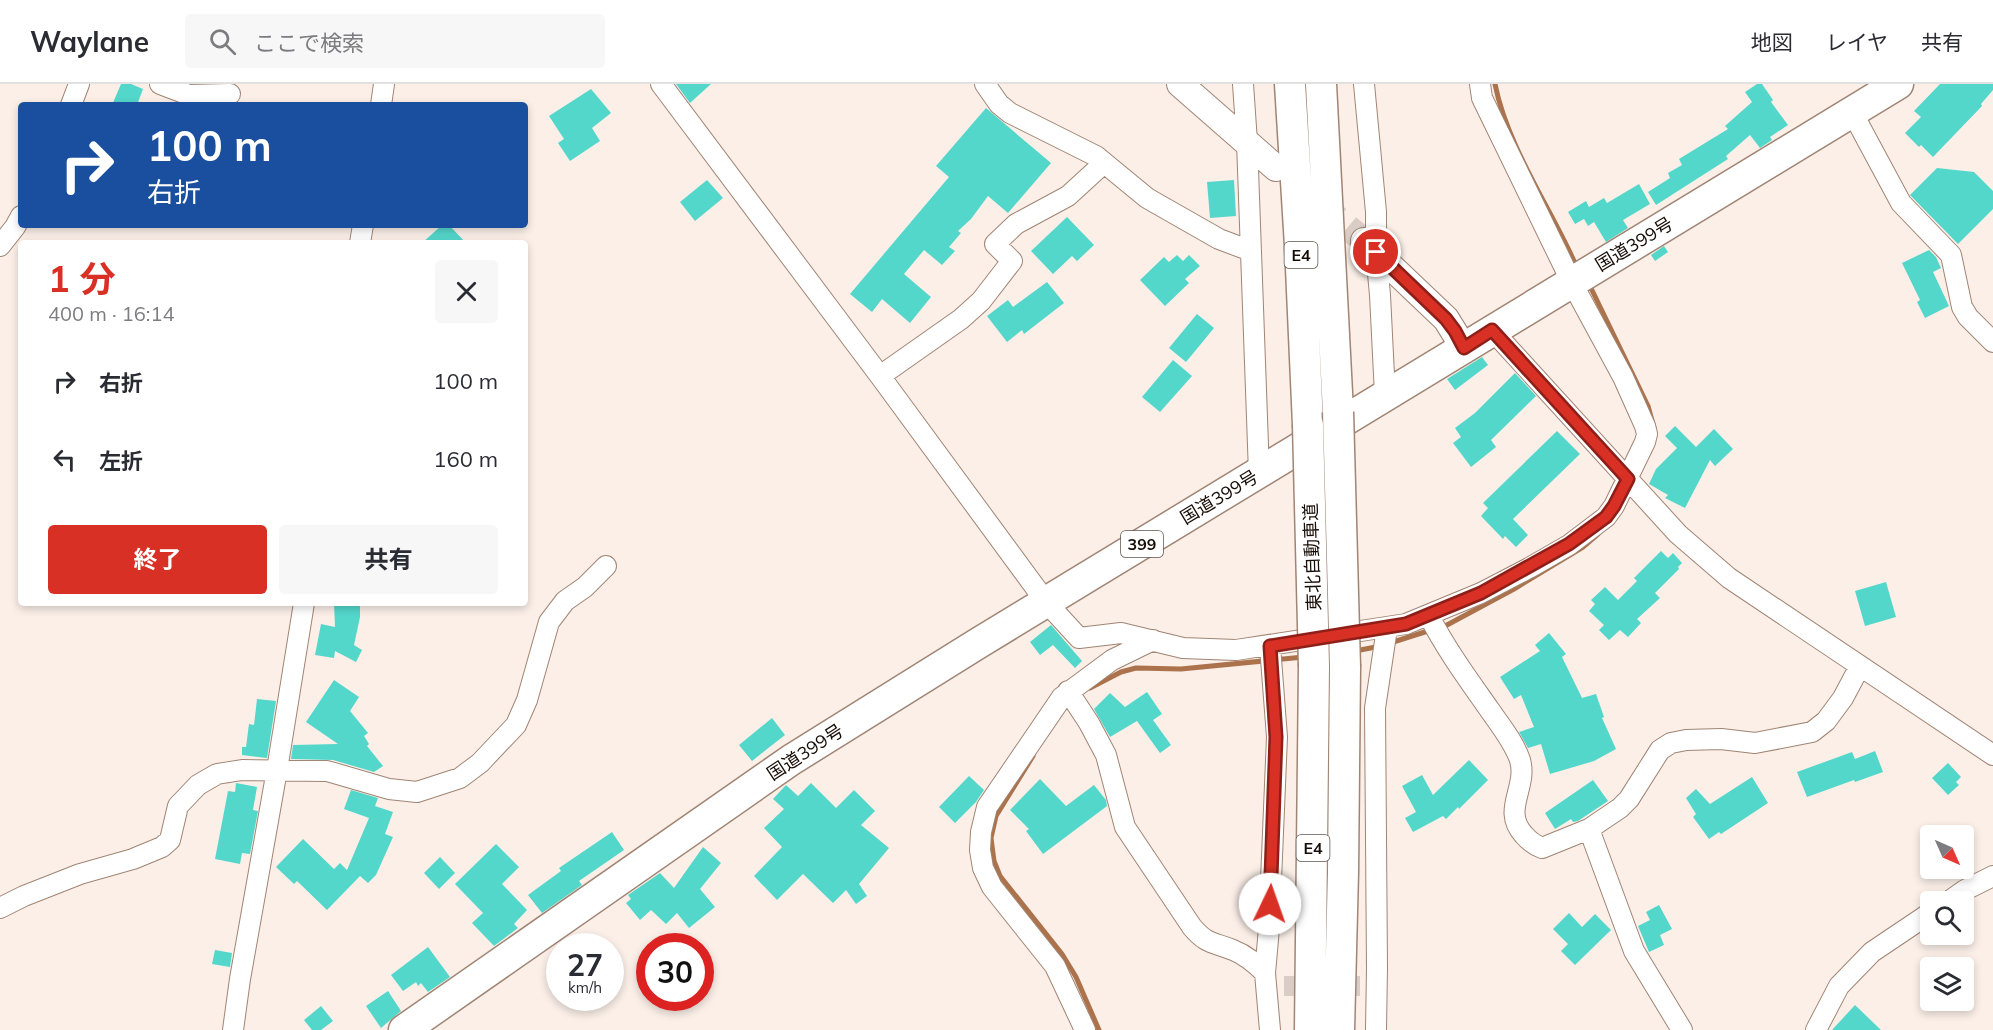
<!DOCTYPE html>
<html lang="ja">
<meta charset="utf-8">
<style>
:root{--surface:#fff;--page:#f7f7f7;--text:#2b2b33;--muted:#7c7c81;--line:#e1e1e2;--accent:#d93025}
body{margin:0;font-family:Mulish,"Noto Sans JP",sans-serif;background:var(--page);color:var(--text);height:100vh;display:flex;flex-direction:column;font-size:22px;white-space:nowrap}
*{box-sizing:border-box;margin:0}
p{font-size:20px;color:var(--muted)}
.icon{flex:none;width:33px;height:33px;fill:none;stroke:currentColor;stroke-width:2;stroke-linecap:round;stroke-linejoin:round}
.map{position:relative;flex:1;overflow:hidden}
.panel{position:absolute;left:18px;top:156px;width:510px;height:366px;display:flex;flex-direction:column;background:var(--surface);border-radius:6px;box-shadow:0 3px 9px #0003}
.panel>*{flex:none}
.top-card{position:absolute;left:18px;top:18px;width:510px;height:126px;border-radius:6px;box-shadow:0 3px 9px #0003;background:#1a4fa0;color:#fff;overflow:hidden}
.needle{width:39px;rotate:135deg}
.controls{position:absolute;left:1920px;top:741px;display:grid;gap:12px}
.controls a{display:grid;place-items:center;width:54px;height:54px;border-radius:6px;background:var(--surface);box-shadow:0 3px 9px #0003;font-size:30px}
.speed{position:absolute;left:546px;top:849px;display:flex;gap:12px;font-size:30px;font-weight:700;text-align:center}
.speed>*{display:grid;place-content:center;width:78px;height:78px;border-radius:50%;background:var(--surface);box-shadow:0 3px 9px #0003;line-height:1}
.speed small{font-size:15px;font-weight:400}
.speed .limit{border:9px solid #d22;background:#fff;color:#111}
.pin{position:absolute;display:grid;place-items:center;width:51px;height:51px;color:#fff;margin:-26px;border:3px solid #fff;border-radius:50%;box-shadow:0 2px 6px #0007}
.me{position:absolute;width:66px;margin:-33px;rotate:3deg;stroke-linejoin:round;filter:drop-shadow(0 0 4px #0008)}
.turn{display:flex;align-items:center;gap:21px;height:126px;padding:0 30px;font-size:27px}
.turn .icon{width:78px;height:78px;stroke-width:2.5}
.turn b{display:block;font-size:42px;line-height:51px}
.round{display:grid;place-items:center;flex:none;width:63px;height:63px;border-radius:6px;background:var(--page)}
.head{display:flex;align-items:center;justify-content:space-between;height:102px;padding:0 30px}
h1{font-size:36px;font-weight:700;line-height:45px;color:var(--accent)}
.cta{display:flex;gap:12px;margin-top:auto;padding:12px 30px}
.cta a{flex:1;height:69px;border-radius:6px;background:var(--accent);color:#fff;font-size:24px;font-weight:700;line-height:69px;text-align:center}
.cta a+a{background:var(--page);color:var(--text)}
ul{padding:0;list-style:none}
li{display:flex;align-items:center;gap:18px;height:78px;padding:0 30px}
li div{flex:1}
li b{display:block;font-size:22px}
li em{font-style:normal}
header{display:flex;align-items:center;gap:36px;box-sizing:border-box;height:84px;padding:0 30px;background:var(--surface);border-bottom:2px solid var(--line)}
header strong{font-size:28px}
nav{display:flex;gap:33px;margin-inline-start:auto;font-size:21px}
.search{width:420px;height:54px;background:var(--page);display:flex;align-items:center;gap:15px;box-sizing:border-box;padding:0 21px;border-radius:6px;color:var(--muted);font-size:22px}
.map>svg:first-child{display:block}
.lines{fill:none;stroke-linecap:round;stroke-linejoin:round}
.stream{stroke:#ac724c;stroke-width:5}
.building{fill:#54d7cb}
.minor-tunnel{stroke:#d9cdc6;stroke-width:20;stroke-dasharray:20 10;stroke-linecap:butt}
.major-tunnel{stroke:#d9cdc6;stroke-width:26;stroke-dasharray:26 13;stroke-linecap:butt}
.minor-casing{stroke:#a08574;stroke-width:22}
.major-casing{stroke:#a08574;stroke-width:28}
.highway-casing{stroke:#a08574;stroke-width:33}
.minor{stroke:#fff;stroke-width:20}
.major{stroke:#fff;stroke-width:26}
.highway{stroke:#fff;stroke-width:30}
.highway-bridge-casing{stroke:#a08574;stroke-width:33;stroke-linecap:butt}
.highway-bridge{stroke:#fff;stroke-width:30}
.route-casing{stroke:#8d1f18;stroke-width:15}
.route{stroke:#d93025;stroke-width:10}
.labels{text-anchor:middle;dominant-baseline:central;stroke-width:4.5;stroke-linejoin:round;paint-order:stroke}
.shield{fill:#fff;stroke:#5d5651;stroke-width:1.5}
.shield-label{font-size:16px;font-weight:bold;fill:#170d07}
.street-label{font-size:18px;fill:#170d07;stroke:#fff}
</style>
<header>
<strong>Waylane</strong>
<div class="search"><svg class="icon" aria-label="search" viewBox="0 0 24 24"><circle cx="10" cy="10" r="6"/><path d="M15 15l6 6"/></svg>ここで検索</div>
<nav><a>地図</a><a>レイヤ</a><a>共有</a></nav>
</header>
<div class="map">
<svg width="1993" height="946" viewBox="0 0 1993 946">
<rect width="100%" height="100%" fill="#fbefe8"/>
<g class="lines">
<path class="stream" d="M 1495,0 C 1507,61 1548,120 1574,177
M 1589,200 L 1648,322 L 1654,344
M 1390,559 L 1447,541 L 1514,505 L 1583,463 L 1598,450
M 1355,567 L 1381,562
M 1090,604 L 1121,588 L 1136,584 L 1181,585 L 1304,573
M 1033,672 L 996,732 L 991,754 L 994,777 L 1000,792 L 1062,870 L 1076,893 L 1099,946"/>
</g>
<path class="building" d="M 121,0 L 131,0 L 143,5 L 137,21 L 112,21 Z
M 676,0 L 711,0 L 690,19 Z
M 1757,0 L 1762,0 L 1773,16 L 1771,18 L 1788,41 L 1770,53 L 1772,56 L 1760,64 L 1750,51 L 1726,72 L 1728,75 L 1656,121 L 1648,108 L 1670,94 L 1668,89 L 1682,81 L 1679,75 L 1728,45 L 1725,42 L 1752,18 L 1745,8 Z
M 1940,0 L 1993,0 L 1993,6 L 1981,20 L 1982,22 L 1933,73 L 1921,61 L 1919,63 L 1905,49 L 1921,33 L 1914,27 Z
M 591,5 L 611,29 L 592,44 L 600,57 L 570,77 L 558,59 L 564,55 L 549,32 Z
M 986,24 L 1051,79 L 1008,129 L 988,112 L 971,135 L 958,147 L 961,149 L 949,163 L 955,167 L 942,181 L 924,166 L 904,190 L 931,213 L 910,239 L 882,215 L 872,228 L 850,210 L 949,93 L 936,82 Z
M 1937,84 L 1974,88 L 1993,107 L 1993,125 L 1958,160 L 1910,111 Z
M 707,96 L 723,114 L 695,137 L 680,118 Z
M 1234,96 L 1236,132 L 1210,134 L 1207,98 Z
M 1639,100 L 1650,120 L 1623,136 L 1628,144 L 1606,158 L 1594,138 L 1588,142 L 1584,135 L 1575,140 L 1568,128 L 1586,117 L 1589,123 L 1604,114 L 1607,119 Z
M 1067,133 L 1094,161 L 1077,177 L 1072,172 L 1053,190 L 1031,167 Z
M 442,141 L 449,141 L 466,159 L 422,159 Z
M 1664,162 L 1668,168 L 1655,177 L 1651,171 Z
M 1929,166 L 1936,173 L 1941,184 L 1933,188 L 1949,222 L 1925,234 L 1917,218 L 1920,216 L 1902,179 Z
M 1177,171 L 1183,177 L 1189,171 L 1200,182 L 1185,195 L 1189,199 L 1165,222 L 1140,196 L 1164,173 L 1169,178 Z
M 1047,198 L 1064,219 L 1024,250 L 1022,246 L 1007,258 L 987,232 L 1008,216 L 1013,223 Z
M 1197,230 L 1214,244 L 1186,278 L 1169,264 Z
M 1482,273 L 1488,281 L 1455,306 L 1447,295 Z
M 1173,276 L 1192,292 L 1160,328 L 1142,313 Z
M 1515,289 L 1536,312 L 1491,356 L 1496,363 L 1471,383 L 1453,359 L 1461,353 L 1455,344 L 1475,329 Z
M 1675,342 L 1696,363 L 1714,345 L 1733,365 L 1715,382 L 1710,376 L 1685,424 L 1665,414 L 1668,411 L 1649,400 L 1656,385 L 1677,364 L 1665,352 Z
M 1557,347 L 1580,370 L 1513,435 L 1528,451 L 1516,463 L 1505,452 L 1503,455 L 1481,432 L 1488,424 L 1483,419 Z
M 1661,467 L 1668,474 L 1673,469 L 1682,479 L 1678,483 L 1679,485 L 1655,509 L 1660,514 L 1637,535 L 1641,539 L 1628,553 L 1620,546 L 1609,556 L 1599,546 L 1604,541 L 1589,527 L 1595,520 L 1591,516 L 1605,503 L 1618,516 L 1637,497 L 1634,494 Z
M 1886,498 L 1896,533 L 1865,542 L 1855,507 Z
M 334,519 L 360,519 L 360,533 L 354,561 L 362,566 L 356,578 L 335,567 L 334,574 L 315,571 L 321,540 L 335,543 Z
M 1051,541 L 1082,577 L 1075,584 L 1053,561 L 1040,571 L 1030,558 Z
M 1549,549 L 1566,570 L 1562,573 L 1582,614 L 1596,610 L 1604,633 L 1602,634 L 1616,665 L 1594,677 L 1550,690 L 1541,660 L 1528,664 L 1519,648 L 1534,643 L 1521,611 L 1514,615 L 1500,593 L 1540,567 L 1535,561 Z
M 334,596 L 359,613 L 350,627 L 368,649 L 364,652 L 369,660 L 367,662 L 383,682 L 374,688 L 333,676 L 291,675 L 293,661 L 338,660 L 306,638 Z
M 1147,608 L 1162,630 L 1153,636 L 1171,661 L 1160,669 L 1137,637 L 1110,653 L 1094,625 L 1110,609 L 1125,623 Z
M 257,615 L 276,617 L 267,674 L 242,671 L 242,663 L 246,663 L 249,640 L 254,641 Z
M 772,634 L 785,651 L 752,677 L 739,661 Z
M 1875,667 L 1883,688 L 1855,698 L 1854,696 L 1807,713 L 1797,688 L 1852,668 L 1855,675 Z
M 1469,676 L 1488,696 L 1459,725 L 1458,723 L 1446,735 L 1443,732 L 1413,748 L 1405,734 L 1416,728 L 1402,702 L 1422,691 L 1433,711 Z
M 1948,679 L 1961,693 L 1956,698 L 1959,701 L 1948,711 L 1932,694 Z
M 969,692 L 984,706 L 976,718 L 955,739 L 939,723 Z
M 1752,693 L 1768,719 L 1721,750 L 1719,748 L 1709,755 L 1693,733 L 1696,730 L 1686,714 L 1696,705 L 1710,720 Z
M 1040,695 L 1066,722 L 1094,701 L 1106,716 L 1107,722 L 1043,770 L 1026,747 L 1029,745 L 1010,726 Z
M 1593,696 L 1608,717 L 1578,737 L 1573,738 L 1571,735 L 1555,745 L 1545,729 Z
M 236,699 L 257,703 L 253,726 L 258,727 L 250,770 L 242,769 L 240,780 L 215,775 L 228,707 L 235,708 Z
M 811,699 L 836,724 L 854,706 L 875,727 L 861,741 L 889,764 L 859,800 L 867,812 L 856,820 L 846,806 L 833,819 L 803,790 L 777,816 L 754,792 L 782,763 L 764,744 L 784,725 L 773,715 L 786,701 L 798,712 Z
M 351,706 L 378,714 L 375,722 L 393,728 L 385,750 L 393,753 L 376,791 L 368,799 L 360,792 L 327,826 L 297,797 L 294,800 L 276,783 L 303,755 L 334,785 L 340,779 L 347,786 L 369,734 L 344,725 Z
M 612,748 L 624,766 L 579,797 L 582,801 L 542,829 L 528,811 L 561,787 L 559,784 Z
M 496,760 L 519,783 L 502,800 L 527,826 L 514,840 L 518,844 L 494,862 L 472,839 L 483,829 L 455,800 Z
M 703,763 L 721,779 L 700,805 L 715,823 L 689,844 L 677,829 L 666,840 L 651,826 L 640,836 L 626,819 L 631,815 L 628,811 L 660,789 L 674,804 Z
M 440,773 L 455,789 L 439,805 L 424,789 Z
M 1659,821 L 1672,845 L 1660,851 L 1664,861 L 1649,868 L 1638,842 L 1650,836 L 1646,828 Z
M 1569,829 L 1582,843 L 1595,830 L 1611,846 L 1575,881 L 1561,867 L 1568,860 L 1553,845 Z
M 428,863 L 450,893 L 428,908 L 421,899 L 418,902 L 416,898 L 403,907 L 391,891 Z
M 215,866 L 232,869 L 230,883 L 212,880 Z
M 388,907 L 401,927 L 381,944 L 366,922 Z
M 1855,921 L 1881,946 L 1832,946 Z
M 321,922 L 333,937 L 321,946 L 312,946 L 304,936 Z"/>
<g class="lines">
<path class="minor-tunnel" d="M 1284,902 L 1360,902"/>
<path class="major-tunnel" d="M 1318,118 L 1364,157"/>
<defs>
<path id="minor" d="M 160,0 L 189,11 L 230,10
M 661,0 L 880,292 L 1046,518 L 1079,554 L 1121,549 L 1183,564 L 1236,566 L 1406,540 L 1481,509 L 1529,484 L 1569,461 L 1606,433 L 1614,422 L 1645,358 L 1647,350 L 1645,342 L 1623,293 L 1572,199 L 1482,14 L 1480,0
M 985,0 L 999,20 L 1010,29 L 1096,72 L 1147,114 L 1219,155 L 1251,167
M 1243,0 L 1247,58 L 1259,389
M 1364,0 L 1376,128 L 1376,168 L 1380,211 L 1385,311
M 71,21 L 79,0
M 381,21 L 384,0
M 1852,28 L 1901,119 L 1951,171 L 1962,223 L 1968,233 L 1993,258
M 360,159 L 363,141
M 0,162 L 15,143 L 21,132
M 1492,246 L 1678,450 L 1729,494 L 1993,671
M 880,292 L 961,235 L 981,217 L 1012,177 L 995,160 L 1016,140 L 1068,112 L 1104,79
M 1429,532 C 1446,565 1468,595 1489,625 C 1500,641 1514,658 1520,676 C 1528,704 1501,726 1524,751 C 1529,757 1535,761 1542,764 L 1589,745 L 1620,724 L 1629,715 L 1660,666 L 1671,659 L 1686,656 L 1721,655 L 1755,659 L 1812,648 L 1826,637 L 1843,614 L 1860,582
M 1270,562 L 1277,653 L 1269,844 L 1265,889 L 1270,946
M 1068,607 L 1089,639 L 1106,671 L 1125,743 L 1192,843 C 1207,861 1214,858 1233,866 C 1246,871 1255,879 1265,889
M 1589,745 L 1634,867 L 1682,946
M 1948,818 L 1965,806 L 1993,792
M 0,824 L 24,812 L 80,790 L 133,775 L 162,763 L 170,756 L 178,722 L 198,701 L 217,690 L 242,686 L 327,687 L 389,705 L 417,708 L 460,694 L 480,679 L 516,641 L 527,616 L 549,538 L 565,517 L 585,503 L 606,482
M 233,946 L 240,895 L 277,686 L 304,519
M 1085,946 L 1055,882 L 992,803 L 983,784 L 980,766 L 981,748 L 987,723 L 1062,613 L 1112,576 L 1153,556
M 1376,946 L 1377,884 L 1375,624 L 1387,544
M 1816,946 L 1839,902 L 1872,868 L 1930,829"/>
<path id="major" d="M 1180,0 L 1276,84
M 1364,157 L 1446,235 L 1464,264"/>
<path id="highway" d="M 1290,0 L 1300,162 L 1308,341
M 1321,0 L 1338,328
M 404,946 L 791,676 L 977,560 L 1898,0
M 1310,946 L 1314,582
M 1339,946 L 1343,788 L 1345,583"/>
</defs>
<use href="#minor" class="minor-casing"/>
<use href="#major" class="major-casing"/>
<use href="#highway" class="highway-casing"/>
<use href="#minor" class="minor"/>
<use href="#major" class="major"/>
<use href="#highway" class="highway"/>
<defs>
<path id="highway-bridge" d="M 1338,328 L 1345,583
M 1308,341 L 1314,582"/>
</defs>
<use href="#highway-bridge" class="highway-bridge-casing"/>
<use href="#highway-bridge" class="highway-bridge"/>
</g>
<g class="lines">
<defs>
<path id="route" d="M 1270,820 L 1276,653 L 1270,562 L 1406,540 L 1481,509 L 1569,460 L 1606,433 L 1614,422 L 1628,395 L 1492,246 L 1464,264 L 1455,247 L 1446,235 L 1376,168"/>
</defs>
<use href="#route" class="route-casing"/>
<use href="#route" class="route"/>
</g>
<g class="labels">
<g class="shield">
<rect x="1284.5" y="158" width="33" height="26" rx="4.5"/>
<rect x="1121" y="447" width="42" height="26" rx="4.5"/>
<rect x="1296.5" y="751" width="33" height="26" rx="4.5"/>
</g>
<g class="shield-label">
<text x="1301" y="171">E4</text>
<text x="1142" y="460">399</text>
<text x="1313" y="764">E4</text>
</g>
<g class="street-label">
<text transform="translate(1634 160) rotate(-31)">国道399号</text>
<text transform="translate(1219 413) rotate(-31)">国道399号</text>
<text transform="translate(1312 473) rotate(-92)">東北自動車道</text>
<text transform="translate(805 668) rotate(-33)">国道399号</text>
</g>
</g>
</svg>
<div class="controls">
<a><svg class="needle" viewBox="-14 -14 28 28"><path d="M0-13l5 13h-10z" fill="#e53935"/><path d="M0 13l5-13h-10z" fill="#7c7c81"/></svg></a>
<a><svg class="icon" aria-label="search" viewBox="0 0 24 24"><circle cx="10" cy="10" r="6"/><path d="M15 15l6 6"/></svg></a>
<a><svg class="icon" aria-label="layers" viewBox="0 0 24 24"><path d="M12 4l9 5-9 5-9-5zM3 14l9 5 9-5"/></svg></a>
</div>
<div class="speed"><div>27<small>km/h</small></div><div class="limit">30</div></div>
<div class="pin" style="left:1376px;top:168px;background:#d93025"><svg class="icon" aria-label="arrive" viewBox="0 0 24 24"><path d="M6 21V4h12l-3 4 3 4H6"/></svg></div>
<svg class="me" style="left:1270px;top:820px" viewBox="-20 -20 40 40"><circle r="19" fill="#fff"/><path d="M0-13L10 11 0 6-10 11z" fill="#d93025"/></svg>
<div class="top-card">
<div class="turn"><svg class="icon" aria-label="right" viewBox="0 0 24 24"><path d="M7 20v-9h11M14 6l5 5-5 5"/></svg><div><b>100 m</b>右折</div></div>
</div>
<section class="panel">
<div class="head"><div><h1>1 分</h1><p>400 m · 16:14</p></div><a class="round"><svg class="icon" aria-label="close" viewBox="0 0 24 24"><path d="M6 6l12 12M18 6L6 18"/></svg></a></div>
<ul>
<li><svg class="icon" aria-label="right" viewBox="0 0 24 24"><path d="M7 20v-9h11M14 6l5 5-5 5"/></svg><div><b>右折</b></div><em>100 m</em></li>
<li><svg class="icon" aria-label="left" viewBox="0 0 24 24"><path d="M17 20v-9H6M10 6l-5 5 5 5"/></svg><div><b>左折</b></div><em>160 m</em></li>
</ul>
<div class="cta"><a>終了</a><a>共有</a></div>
</section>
</div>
